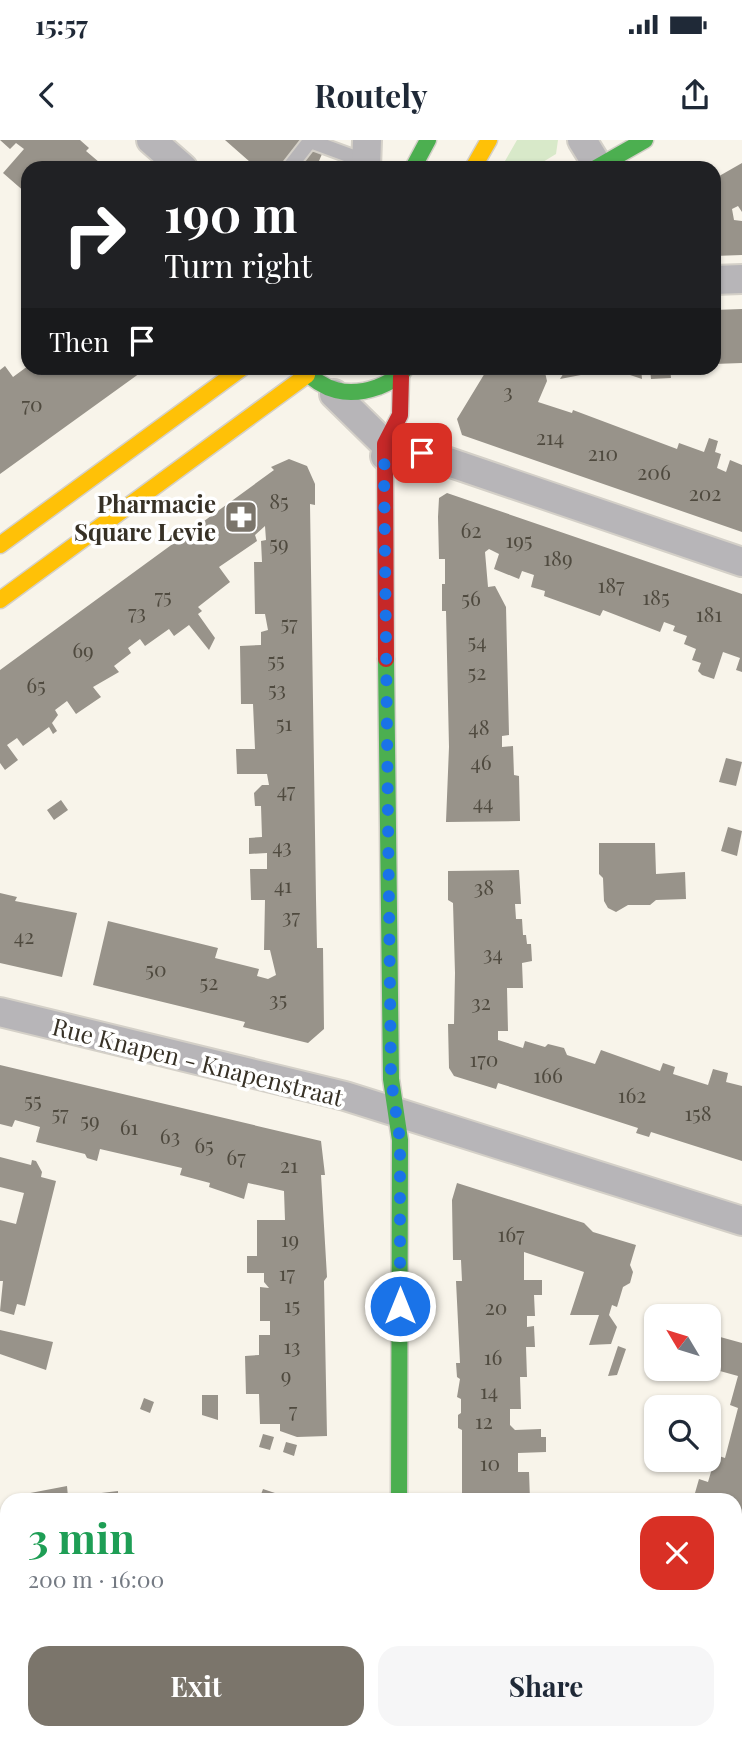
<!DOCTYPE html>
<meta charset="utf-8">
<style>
:root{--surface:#fff;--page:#f6f6f7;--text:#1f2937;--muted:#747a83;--accent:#7b756b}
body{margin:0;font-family:"Playfair Display",serif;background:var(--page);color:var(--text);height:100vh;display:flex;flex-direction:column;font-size:26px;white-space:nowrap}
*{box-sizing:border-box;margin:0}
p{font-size:23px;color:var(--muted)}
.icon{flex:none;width:38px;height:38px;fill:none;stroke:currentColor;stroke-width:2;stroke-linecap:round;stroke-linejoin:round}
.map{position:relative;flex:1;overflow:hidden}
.sheet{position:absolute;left:0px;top:1353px;width:742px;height:247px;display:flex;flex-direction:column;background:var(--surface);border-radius:21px 21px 0 0;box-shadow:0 2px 5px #0004}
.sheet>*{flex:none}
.banner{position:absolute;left:21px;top:21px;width:700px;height:214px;border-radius:21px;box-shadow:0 2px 5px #0004;background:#202124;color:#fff;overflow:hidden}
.needle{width:46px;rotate:308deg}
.controls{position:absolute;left:644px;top:1164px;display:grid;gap:14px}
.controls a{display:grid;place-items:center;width:77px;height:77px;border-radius:14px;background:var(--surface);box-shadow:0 2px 5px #0004;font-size:35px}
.pin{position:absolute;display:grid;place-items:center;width:60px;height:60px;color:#fff;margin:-30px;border-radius:14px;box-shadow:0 4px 10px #0006}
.me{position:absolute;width:77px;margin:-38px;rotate:0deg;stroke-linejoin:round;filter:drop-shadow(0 0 5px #0008)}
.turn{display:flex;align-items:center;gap:24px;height:147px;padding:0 28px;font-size:32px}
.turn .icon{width:91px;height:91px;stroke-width:2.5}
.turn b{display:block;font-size:49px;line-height:60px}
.then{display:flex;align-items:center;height:66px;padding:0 28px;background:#0003;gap:14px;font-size:26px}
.round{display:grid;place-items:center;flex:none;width:74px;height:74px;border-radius:21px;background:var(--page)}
.headline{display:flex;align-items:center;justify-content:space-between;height:119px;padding:0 28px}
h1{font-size:42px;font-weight:700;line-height:52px;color:#1e9e55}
.cta{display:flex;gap:14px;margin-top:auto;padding:14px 28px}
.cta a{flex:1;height:80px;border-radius:21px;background:var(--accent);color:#fff;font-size:28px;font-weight:700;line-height:80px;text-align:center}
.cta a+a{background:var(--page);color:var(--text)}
.status{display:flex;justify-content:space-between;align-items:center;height:49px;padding:0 35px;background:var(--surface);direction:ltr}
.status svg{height:19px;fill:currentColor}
header{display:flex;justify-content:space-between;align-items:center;height:91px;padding:0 28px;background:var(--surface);font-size:32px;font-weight:700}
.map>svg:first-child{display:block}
.green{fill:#d8e9c9}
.building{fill:#98938a}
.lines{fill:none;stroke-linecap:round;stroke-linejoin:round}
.lane-casing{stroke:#d4d0c8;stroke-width:18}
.street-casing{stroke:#d4d0c8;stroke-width:32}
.fast-casing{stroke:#d4d0c8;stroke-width:19}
.slow-casing{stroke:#d4d0c8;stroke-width:19}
.jam-casing{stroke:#d4d0c8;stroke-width:19}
.path{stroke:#b6b4b4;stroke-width:4.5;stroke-dasharray:7 3.5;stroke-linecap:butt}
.lane{stroke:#b7b5b8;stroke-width:14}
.street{stroke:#b7b5b8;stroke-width:28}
.fast{stroke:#4caf50;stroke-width:16}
.slow{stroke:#ffc107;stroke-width:16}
.jam{stroke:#c62828;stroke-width:16}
.route{stroke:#1a73e8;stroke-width:12;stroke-dasharray:0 21.6}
.labels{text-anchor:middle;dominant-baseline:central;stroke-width:7;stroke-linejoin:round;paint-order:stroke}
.number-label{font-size:21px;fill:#4f4a3f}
.poi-label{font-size:24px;font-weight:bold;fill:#373126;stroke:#fff;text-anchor:end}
.street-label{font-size:24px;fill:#373126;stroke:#fff}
</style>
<div class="status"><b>15:57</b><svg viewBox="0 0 49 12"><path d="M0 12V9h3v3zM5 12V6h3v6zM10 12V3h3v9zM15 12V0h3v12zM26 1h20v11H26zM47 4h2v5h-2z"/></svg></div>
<header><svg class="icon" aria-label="back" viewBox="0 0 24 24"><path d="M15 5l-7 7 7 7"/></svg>Routely<svg class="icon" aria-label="share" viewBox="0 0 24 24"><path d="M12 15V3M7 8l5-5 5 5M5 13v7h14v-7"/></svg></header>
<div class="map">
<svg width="742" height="1598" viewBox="0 0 742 1598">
<rect width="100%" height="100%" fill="#f8f4ea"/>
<path class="green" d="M 517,0 L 558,0 L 556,14 L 533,28 L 501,28 Z
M 378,1592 L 396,1598 L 79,1598 L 63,1593 Z"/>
<path class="building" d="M 0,0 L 80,0 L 89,8 L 86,11 L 106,28 L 28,28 L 26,53 L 3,33 L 24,9 L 16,3 L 10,9 Z
M 225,0 L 328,0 L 316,28 L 257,28 Z
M 742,23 L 742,72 L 738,66 L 732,69 L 734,80 L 742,81 L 742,115 L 714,116 L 714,39 Z
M 742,169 L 742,223 L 714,224 L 714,170 Z
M 5,226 L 13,237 L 28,226 L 147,228 L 0,334 L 0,230 Z
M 488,228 L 544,228 L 547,241 L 538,262 L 572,273 L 573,270 L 677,309 L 679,303 L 704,312 L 709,298 L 718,301 L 715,312 L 721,314 L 717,328 L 726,332 L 730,320 L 742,325 L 742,392 L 462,295 L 457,279 Z
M 567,228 L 586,228 L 586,234 L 560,239 Z
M 609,228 L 641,228 L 642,239 Z
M 650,228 L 670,228 L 671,238 L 651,239 Z
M 289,319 L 307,326 L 315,344 L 315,365 L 310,364 L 316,759 L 317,808 L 323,808 L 324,889 L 308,903 L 243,887 L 245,882 L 93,845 L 108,781 L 218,808 L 215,818 L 259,829 L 257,836 L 268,839 L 276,835 L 270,810 L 264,810 L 265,760 L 251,760 L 250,729 L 267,729 L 267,713 L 249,714 L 249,698 L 262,697 L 261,666 L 255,666 L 254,653 L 262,645 L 269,645 L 267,634 L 237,634 L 236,609 L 255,609 L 253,564 L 241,564 L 240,506 L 261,505 L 261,492 L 268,490 L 265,474 L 255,474 L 254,422 L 262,422 L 261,401 L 266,400 L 265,386 L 255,395 L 257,401 L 219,427 L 230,442 L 198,467 L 202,471 L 198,474 L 215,498 L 209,510 L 189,485 L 174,496 L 169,489 L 145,506 L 140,499 L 128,508 L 131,513 L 114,526 L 119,532 L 93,547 L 101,557 L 76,574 L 67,561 L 55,570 L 58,575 L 52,583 L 57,591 L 53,594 L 49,587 L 23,606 L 17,598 L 7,605 L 18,620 L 5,630 L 0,623 L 0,530 L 274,330 L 271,327 Z
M 447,353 L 742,454 L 742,532 L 736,530 L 740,518 L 723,512 L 714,539 L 702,535 L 698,531 L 701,523 L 692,520 L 696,509 L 684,504 L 687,496 L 673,491 L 675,486 L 664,482 L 660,492 L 603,470 L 600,476 L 544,456 L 545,451 L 531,447 L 534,435 L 522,431 L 519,439 L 494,429 L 499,414 L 489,409 L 485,412 L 488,447 L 495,446 L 506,467 L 509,595 L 502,596 L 502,607 L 513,606 L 514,635 L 519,636 L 520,681 L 446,682 L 449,607 L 446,471 L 442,471 L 442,444 L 445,444 L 445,419 L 439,419 L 438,377 L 439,358 Z
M 726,618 L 742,622 L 736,646 L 719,642 Z
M 61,660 L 68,670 L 54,680 L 47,670 Z
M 728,687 L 742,691 L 737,716 L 721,711 Z
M 599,703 L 655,703 L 656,734 L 685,732 L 686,759 L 656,760 L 650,765 L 628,765 L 616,772 L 608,768 L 604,761 L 603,738 L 599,734 Z
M 519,730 L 521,764 L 515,764 L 516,779 L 522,779 L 523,795 L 526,795 L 527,804 L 531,804 L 532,821 L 522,823 L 523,848 L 507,848 L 508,891 L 498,891 L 498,900 L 523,908 L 525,901 L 545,907 L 548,904 L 564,908 L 567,915 L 595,924 L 601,910 L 660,931 L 663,923 L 675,927 L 673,934 L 708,945 L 713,929 L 728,933 L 726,942 L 742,946 L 742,1021 L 651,992 L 649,997 L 636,993 L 638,988 L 498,943 L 496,949 L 454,936 L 449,928 L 448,884 L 454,884 L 455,833 L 453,763 L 448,760 L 448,731 Z
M 0,753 L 17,757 L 15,761 L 77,773 L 62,837 L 0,823 Z
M 0,925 L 321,1001 L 325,1035 L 321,1035 L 327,1137 L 324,1141 L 327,1296 L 297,1297 L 280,1291 L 280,1284 L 260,1284 L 259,1254 L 246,1254 L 245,1216 L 259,1215 L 259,1195 L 270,1195 L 270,1181 L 260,1181 L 260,1147 L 269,1148 L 264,1142 L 264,1133 L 247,1133 L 247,1116 L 257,1116 L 257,1080 L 285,1080 L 284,1051 L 248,1043 L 244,1059 L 209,1047 L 210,1043 L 180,1035 L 182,1028 L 100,1009 L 97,1021 L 87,1018 L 85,1014 L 36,1002 L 40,987 L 15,980 L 12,987 L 0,984 Z
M 0,1017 L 31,1025 L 32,1020 L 36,1021 L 42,1032 L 41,1037 L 56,1041 L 25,1166 L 17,1164 L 14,1175 L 0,1171 L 3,1141 L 0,1141 L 0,1080 L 16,1084 L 24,1053 L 0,1047 Z
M 457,1043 L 584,1083 L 593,1092 L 636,1105 L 630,1125 L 633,1132 L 630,1143 L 623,1147 L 617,1167 L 612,1165 L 609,1175 L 617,1187 L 611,1204 L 589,1205 L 599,1175 L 570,1175 L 584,1132 L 524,1112 L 524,1140 L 542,1140 L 542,1155 L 534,1155 L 535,1176 L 527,1176 L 527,1187 L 534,1186 L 535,1207 L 526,1207 L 527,1237 L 520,1237 L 521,1269 L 510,1269 L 510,1285 L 515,1290 L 541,1289 L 541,1297 L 546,1297 L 546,1312 L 518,1313 L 518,1332 L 529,1332 L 530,1360 L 462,1360 L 462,1290 L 458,1288 L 458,1275 L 461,1273 L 461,1259 L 457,1257 L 460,1239 L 457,1237 L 456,1223 L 460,1223 L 456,1141 L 462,1141 L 461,1120 L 453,1120 L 452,1060 Z
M 0,1190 L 53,1202 L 46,1230 L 0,1214 Z
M 713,1195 L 742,1203 L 742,1493 L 737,1512 L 742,1513 L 736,1535 L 735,1360 L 693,1360 L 699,1339 L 708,1342 L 716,1315 L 725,1318 L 738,1268 L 730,1265 L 738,1236 L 709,1228 Z
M 618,1206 L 626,1209 L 617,1235 L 608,1236 Z
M 202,1255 L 218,1255 L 218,1280 L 202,1275 Z
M 144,1258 L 154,1262 L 150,1273 L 140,1269 Z
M 263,1294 L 274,1297 L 270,1310 L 259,1307 Z
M 286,1302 L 297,1305 L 294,1316 L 283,1312 Z
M 67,1346 L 68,1357 L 118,1351 L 118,1360 L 26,1360 L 25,1354 Z
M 263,1349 L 278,1354 L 275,1360 L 259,1360 Z
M 7,1374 L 7,1462 L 0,1467 L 0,1378 Z
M 637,1592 L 724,1592 L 722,1598 L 644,1598 L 636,1596 Z"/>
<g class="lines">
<defs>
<path id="lane" d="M 289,28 L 310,1 L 367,22"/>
<path id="street" d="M 151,0 L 183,28
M 582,0 L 598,26
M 366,28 L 367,0
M 714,140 L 742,139
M 334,254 L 385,304
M 385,316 L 422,313 L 742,422
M 0,872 L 345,956 L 742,1081
M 0,1569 L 7,1554
M 444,1592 L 460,1598"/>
<path id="fast" d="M 413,28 L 428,0
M 596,28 L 645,0
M 301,228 C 324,251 347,258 378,247 C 390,242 399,238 406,228
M 386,519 L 391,939 L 400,1000 L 399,1360"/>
<path id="slow" d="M 473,28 L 489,0
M 0,405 L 242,228
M 0,460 L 307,235"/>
<path id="jam" d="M 386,519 L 385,304 L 400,275 L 401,237"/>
</defs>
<use href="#lane" class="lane-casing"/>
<use href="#street" class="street-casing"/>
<use href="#fast" class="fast-casing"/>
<use href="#slow" class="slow-casing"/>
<use href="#jam" class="jam-casing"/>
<path class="path" d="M 149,1592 L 168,1598
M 83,1598 L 97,1592
M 329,1598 L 332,1592"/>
<use href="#lane" class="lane"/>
<use href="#street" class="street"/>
<use href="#fast" class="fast"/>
<use href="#slow" class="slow"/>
<use href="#jam" class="jam"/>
</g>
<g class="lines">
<path class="route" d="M 400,1166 L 400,1000 L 391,939 L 384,330 L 385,316 L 422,313"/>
</g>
<defs>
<symbol id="pharmacy-square" viewBox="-11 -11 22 22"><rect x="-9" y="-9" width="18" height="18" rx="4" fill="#7b756b" stroke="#fff"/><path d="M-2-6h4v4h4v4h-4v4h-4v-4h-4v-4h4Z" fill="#fff"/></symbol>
</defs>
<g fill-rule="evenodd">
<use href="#pharmacy-square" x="222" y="358" width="38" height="38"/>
</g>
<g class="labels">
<g class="number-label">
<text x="508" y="250">3</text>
<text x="32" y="263">70</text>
<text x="550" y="296">214</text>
<text x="603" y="312">210</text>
<text x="654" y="331">206</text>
<text x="705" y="352">202</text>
<text x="279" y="360">85</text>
<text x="471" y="389">62</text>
<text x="519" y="399">195</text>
<text x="279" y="402">59</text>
<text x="558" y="417">189</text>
<text x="611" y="444">187</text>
<text x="163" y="455">75</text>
<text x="656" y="456">185</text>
<text x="471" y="457">56</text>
<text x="137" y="471">73</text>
<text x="709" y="473">181</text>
<text x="289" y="482">57</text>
<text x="477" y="500">54</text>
<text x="83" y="509">69</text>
<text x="276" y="519">55</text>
<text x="477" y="531">52</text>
<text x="36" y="544">65</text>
<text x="277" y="548">53</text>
<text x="284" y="582">51</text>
<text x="479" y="586">48</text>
<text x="481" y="621">46</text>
<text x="286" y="649">47</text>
<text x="483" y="661">44</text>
<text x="282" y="705">43</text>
<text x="283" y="744">41</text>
<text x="484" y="746">38</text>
<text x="291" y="775">37</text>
<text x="24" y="795">42</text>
<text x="493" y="812">34</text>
<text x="156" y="828">50</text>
<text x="209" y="841">52</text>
<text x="278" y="858">35</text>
<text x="481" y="861">32</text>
<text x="484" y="918">170</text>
<text x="548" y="934">166</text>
<text x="632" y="954">162</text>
<text x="33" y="959">55</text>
<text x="60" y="972">57</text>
<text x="698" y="972">158</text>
<text x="90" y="979">59</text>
<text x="129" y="986">61</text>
<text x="170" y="995">63</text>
<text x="204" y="1004">65</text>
<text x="236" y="1016">67</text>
<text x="289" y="1024">21</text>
<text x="511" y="1093">167</text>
<text x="290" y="1098">19</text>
<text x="287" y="1132">17</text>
<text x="292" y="1164">15</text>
<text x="496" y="1166">20</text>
<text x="292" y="1205">13</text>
<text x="493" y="1216">16</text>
<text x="286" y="1234">9</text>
<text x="489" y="1250">14</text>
<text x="293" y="1269">7</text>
<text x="484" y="1280">12</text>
<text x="490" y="1322">10</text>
</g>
<g class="poi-label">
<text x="216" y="363">Pharmacie<tspan x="216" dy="28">Square Levie</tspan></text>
</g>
<g class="street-label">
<text transform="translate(198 921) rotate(14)">Rue Knapen - Knapenstraat</text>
</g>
</g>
</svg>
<div class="controls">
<a><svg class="needle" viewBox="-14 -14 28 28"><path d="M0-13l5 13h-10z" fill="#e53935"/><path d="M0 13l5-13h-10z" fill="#747a83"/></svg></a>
<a><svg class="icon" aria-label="search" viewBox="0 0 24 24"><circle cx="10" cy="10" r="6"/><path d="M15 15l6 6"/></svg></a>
</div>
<div class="pin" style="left:422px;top:313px;background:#d93025"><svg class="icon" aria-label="arrive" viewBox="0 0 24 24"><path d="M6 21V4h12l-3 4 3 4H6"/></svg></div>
<svg class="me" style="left:400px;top:1166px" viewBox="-20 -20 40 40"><circle r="17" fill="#1a73e8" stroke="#fff" stroke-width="3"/><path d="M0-11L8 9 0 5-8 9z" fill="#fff"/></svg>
<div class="banner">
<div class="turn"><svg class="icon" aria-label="right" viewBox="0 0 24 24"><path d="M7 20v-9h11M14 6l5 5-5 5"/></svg><div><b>190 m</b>Turn right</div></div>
<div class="then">Then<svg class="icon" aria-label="arrive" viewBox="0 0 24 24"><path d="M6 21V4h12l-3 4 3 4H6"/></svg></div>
</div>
<section class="sheet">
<div class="headline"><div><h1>3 min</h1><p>200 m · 16:00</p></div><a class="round" style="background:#d93025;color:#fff"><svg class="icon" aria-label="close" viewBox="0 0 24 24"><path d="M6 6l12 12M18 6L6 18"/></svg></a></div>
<div class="cta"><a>Exit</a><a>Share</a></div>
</section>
</div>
